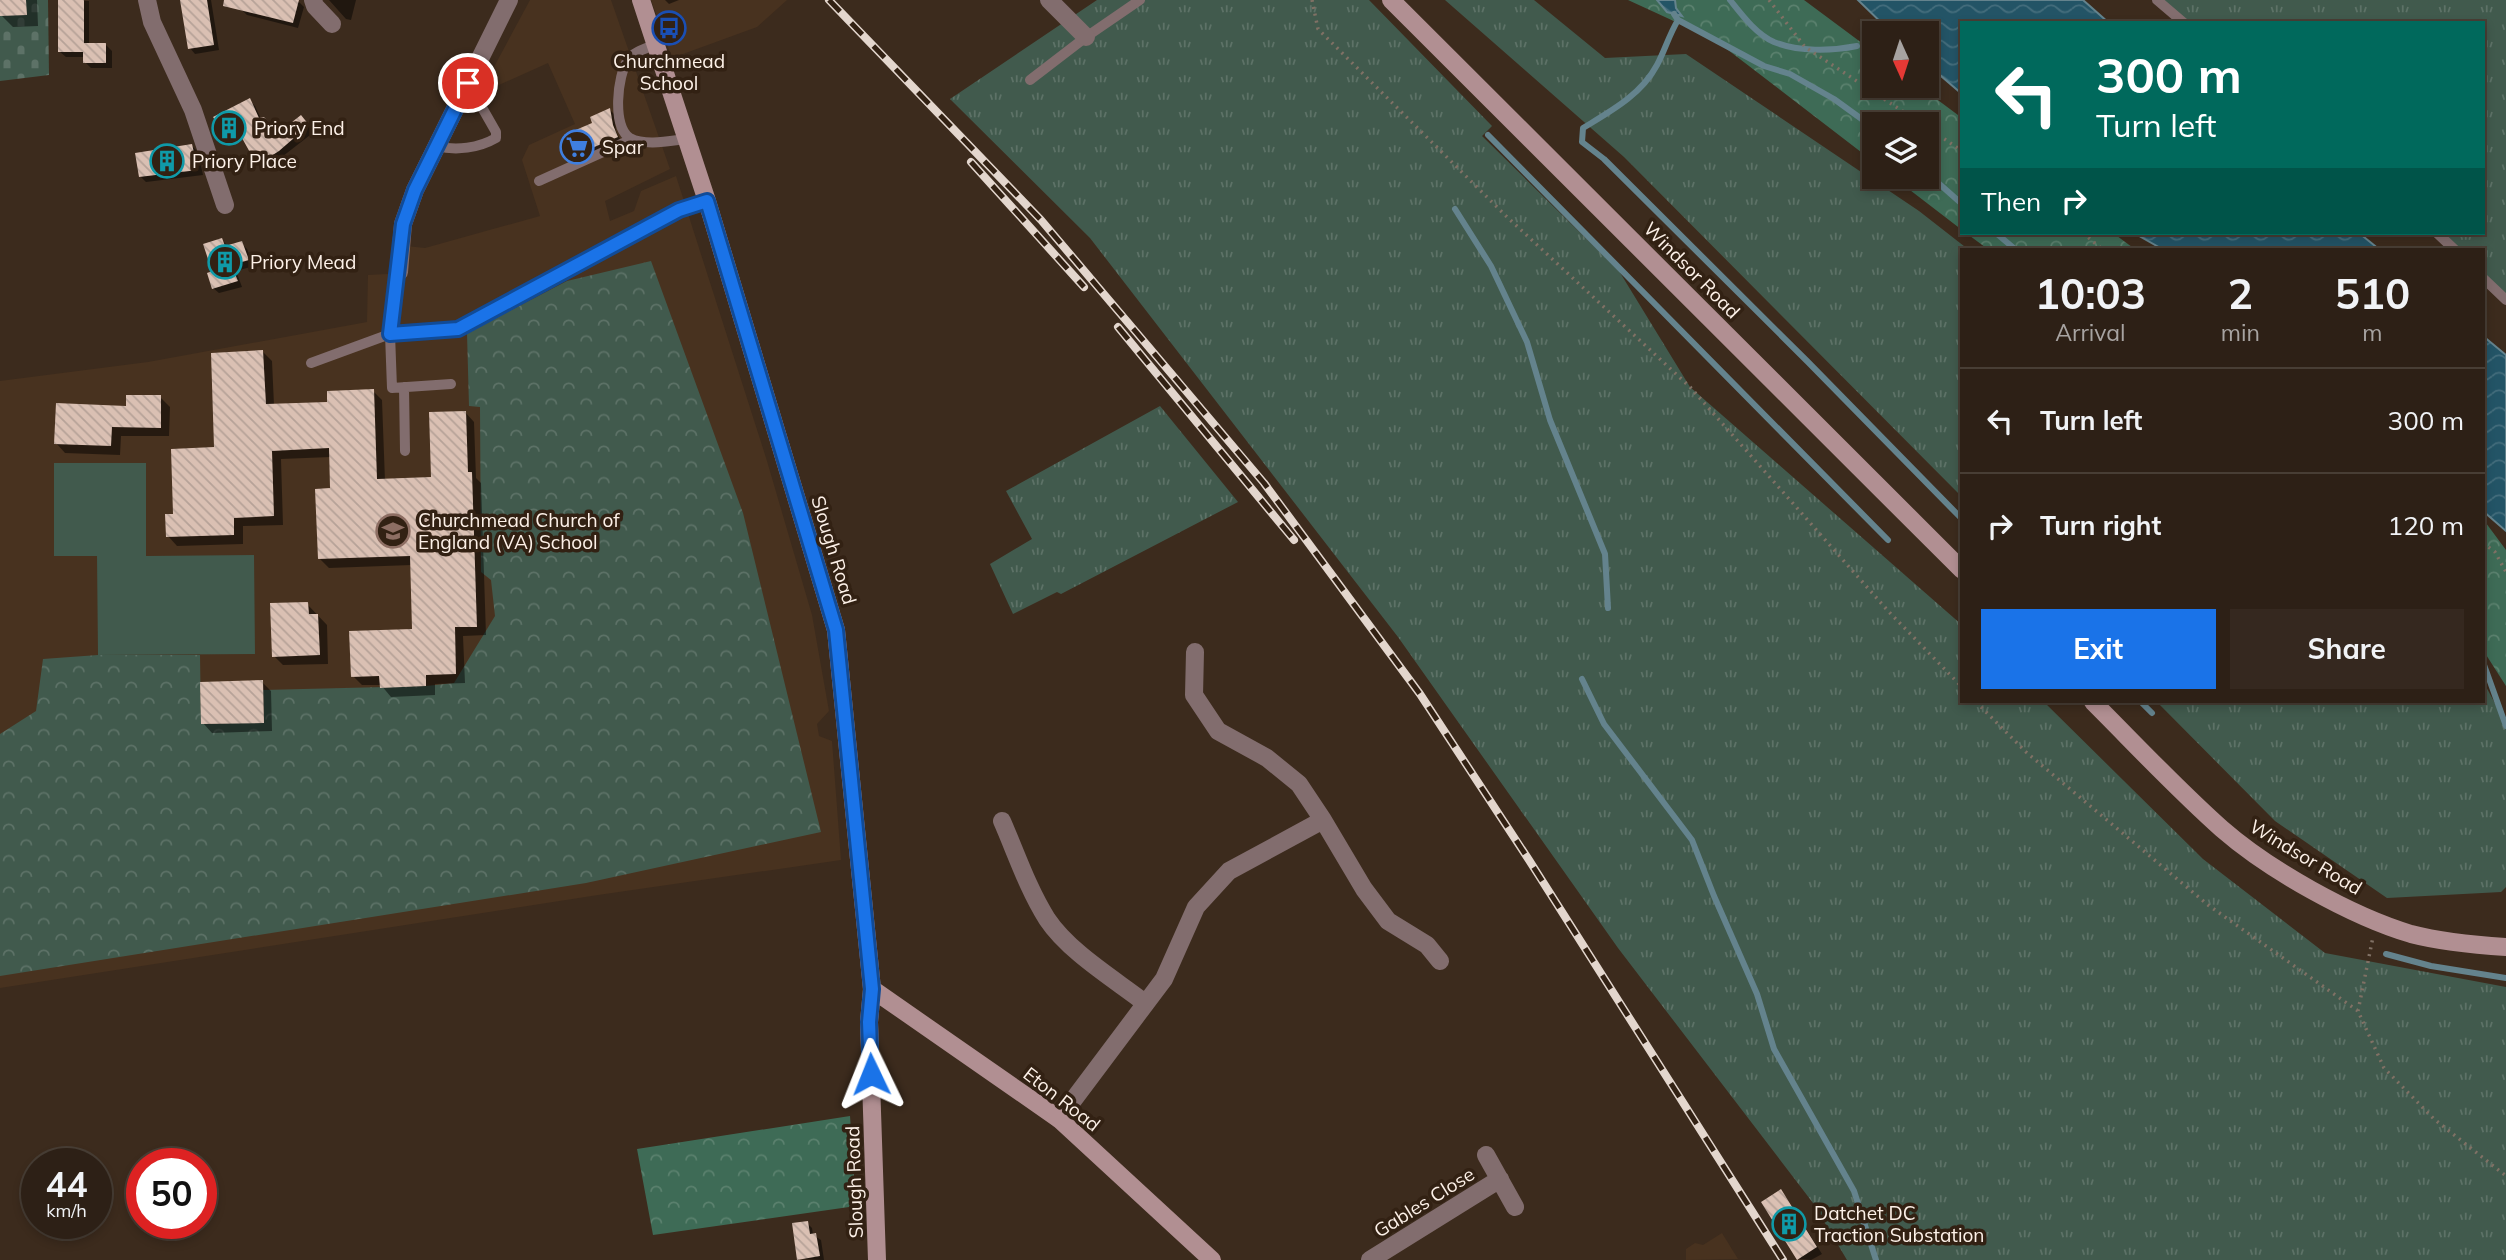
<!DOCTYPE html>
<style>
:root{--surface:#2d2016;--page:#35281f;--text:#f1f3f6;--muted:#a7a3a1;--line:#483e35;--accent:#1a73e8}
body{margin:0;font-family:Mulish,sans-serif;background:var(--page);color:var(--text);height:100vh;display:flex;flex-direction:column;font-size:26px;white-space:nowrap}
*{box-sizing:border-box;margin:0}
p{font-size:23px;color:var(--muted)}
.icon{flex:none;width:38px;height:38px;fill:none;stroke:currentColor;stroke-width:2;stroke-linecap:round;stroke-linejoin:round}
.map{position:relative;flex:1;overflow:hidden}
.panel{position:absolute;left:1960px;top:248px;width:525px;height:455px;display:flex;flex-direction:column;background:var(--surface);border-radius:0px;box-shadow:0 4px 10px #0003,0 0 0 2px var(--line)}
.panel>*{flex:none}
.hud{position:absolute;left:1960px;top:21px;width:525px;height:214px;border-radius:0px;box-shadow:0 4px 10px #0003,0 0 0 2px var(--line);background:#00695c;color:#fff;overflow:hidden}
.needle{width:46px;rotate:177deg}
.buttons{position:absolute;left:1862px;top:21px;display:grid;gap:14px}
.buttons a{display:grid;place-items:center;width:77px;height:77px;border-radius:0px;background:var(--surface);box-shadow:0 4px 10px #0003,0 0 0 2px var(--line);font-size:35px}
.speed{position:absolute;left:21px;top:1148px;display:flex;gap:14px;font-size:35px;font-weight:700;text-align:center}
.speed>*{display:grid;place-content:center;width:91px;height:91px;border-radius:50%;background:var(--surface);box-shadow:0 4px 10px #0003,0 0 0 2px var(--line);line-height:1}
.speed small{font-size:18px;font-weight:400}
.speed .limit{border:10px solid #d22;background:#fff;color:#111}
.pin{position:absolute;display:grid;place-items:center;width:60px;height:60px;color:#fff;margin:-30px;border:4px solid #fff;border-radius:50%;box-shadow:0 2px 7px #0007}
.me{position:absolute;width:77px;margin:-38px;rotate:358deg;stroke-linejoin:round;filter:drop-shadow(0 0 5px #0008)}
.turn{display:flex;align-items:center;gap:24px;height:147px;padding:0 21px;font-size:32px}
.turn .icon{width:91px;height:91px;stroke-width:2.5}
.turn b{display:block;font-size:49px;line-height:60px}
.then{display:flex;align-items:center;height:66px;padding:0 21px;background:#0003;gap:14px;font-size:26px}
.eta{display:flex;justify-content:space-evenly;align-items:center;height:119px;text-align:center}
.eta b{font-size:42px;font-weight:700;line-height:49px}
.cta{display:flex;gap:14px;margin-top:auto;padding:14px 21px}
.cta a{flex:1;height:80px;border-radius:0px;background:var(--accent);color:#fff;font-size:28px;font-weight:700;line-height:80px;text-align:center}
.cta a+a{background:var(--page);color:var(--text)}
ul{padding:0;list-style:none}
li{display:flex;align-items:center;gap:21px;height:105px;padding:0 21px;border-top:2px solid var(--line)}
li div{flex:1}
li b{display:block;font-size:26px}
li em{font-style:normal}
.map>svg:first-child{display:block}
.built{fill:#48321f}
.grass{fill:url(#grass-tufts)}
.forest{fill:url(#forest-crowns)}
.cemetery{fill:url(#cemetery-stones)}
.park{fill:url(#park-crowns)}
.pitch{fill:#415a4d}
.water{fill:url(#water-waves);stroke:#64838d;stroke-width:2}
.shadow{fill:#0007}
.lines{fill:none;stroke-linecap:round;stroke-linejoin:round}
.stream{stroke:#64838d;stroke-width:6}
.building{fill:url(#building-back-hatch)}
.path{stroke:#807165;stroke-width:3.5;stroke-dasharray:2 5;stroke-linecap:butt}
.service{stroke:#826d6e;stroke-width:10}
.minor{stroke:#826d6e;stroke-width:18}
.secondary{stroke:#b18f92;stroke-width:18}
.rail-casing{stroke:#e3d6cd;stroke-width:8}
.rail{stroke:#322113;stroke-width:5;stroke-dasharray:16;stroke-linecap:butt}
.route-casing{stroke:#114b97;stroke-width:18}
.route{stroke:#1a73e8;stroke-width:12}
.labels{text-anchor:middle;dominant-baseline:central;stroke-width:7;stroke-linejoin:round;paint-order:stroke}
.poi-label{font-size:19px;fill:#fdf1e8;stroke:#322113;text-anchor:start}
.street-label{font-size:19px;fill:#fdf1e8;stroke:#322113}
</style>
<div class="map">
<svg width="2506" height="1260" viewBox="0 0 2506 1260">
<defs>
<pattern id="grass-tufts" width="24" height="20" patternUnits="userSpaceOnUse" patternTransform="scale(1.75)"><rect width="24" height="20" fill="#415a4d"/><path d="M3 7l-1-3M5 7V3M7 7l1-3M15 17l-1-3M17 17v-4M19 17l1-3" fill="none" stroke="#5d7267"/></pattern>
<pattern id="forest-crowns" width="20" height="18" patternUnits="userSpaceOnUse" patternTransform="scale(1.75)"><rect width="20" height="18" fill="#3e6b56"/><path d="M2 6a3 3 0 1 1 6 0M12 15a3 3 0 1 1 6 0" fill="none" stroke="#5b816e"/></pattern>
<pattern id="cemetery-stones" width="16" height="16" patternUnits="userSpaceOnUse" patternTransform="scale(1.75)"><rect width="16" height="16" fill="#415a4d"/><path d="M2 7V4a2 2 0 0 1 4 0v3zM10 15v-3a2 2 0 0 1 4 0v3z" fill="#5d7267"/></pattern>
<pattern id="park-crowns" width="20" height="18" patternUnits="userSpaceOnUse" patternTransform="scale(1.75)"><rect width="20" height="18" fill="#415a4d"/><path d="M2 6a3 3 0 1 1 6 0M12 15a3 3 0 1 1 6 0" fill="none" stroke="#5d7267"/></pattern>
<pattern id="water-waves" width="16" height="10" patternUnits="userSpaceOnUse" patternTransform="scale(1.75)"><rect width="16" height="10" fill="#235466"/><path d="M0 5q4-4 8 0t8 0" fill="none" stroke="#446d7c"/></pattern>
<pattern id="building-back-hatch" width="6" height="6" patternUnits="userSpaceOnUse" patternTransform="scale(1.75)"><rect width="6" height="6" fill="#dac0b3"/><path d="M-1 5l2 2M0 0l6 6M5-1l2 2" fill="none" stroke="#b6a298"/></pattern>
</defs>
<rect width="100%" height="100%" fill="#3c2b1d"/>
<path class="built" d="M 530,0 L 611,0 L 670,169 L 605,201 L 610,221 L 634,211 L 641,191 L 676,176 L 767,461 L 812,615 L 829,711 L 817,724 L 819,736 L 832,741 L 841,860 L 598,895 L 0,988 L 0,381 L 148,362 L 367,322 L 368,275 L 406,273 L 406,246 L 425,248 L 540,216 L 522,160 L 529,145 L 575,124 L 548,63 L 490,89 L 488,78 Z
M 651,0 L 787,0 L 757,27 L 672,58 Z
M 1722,1233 L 1738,1259 L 1686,1260 L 1686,1249 L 1695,1243 L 1703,1245 Z"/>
<path class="grass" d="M 1097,0 L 1369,0 L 1492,126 L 1482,136 L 1619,271 L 1690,387 L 1962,625 L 1962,702 L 2044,702 L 2203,859 L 2325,953 L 2506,987 L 2506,1260 L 1847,1260 L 1813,1203 L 1618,948 L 1398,637 L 1090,238 L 950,99 Z
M 1445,0 L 1534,0 L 1605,58 L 1686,54 L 1919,211 L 1969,250 L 1962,250 L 1962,497 L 1624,157 Z
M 2156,0 L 2506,0 L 2506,295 L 2483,274 L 2483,250 L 2458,250 L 2437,233 L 2483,233 L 2483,23 L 2185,23 Z
M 1160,406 L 1238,502 L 1061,594 L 1057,592 L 1013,614 L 990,564 L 1032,539 L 1006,491 Z
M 2483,681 L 2506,724 L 2506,887 L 2501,892 L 2387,898 L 2275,821 L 2157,702 L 2483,702 Z"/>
<path class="forest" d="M 1628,0 L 1804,0 L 1874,52 L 1874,86 L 1919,86 L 1962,118 L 1962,230 L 1893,177 L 1927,177 L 1927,124 L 1874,124 L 1874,162 L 1715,40 Z
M 1966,233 L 2113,233 L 2136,250 L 1989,250 Z
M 2483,519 L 2506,550 L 2506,686 L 2483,650 Z
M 850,1116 L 856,1206 L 653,1235 L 637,1149 Z"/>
<path class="cemetery" d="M 0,0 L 48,0 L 49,75 L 0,81 Z"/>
<path class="park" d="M 651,261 L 743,513 L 821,832 L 586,883 L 0,976 L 0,734 L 36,711 L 43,659 L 98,655 L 200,655 L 201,724 L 264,722 L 263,690 L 426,686 L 454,683 L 495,616 L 491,580 L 481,572 L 480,407 L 469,406 L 467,333 L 567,281 Z"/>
<path class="pitch" d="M 54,463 L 146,463 L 146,556 L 254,555 L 255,654 L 98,655 L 97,556 L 54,556 Z"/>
<path class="water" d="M 1657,0 L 1675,0 L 1676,8 L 1682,16 L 1667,12 Z
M 1858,0 L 2083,0 L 2109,23 L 1962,23 L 1962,94 L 1927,64 L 1927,33 L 1892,33 Z
M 2134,233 L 2359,233 L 2380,250 L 2164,250 Z
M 2483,336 L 2506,355 L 2506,531 L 2483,511 Z"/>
<path class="shadow" d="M 1,0 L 37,0 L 38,26 L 13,27 L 1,15 Z
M 68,0 L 89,1 L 89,44 L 106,45 L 112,51 L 112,68 L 91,68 L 85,62 L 85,57 L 66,57 L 60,52 Z
M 182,0 L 211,0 L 219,50 L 195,54 L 190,48 Z
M 243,0 L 298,1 L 304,7 L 298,28 L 247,15 L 241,9 Z
M 329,0 L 356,0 L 351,20 L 346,19 Z
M 665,0 L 679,0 L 669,4 Z
M 249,100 L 255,106 L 261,119 L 278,135 L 307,123 L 314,132 L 265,170 L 259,164 L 242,135 L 231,141 L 225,135 Z
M 610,110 L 614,114 L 616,131 L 621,141 L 579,159 L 566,136 L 595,124 Z
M 192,146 L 198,152 L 203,175 L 146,182 L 140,176 Z
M 222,240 L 229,247 L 241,243 L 247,249 L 254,266 L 236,271 L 242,287 L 219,293 L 213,288 L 214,272 Z
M 263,352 L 272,361 L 274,405 L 329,403 L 373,391 L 382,400 L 385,481 L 433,479 L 465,412 L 474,422 L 476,478 L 481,483 L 486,635 L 463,636 L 465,683 L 435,684 L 435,695 L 391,697 L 381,685 L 362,685 L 353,676 L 414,631 L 412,565 L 329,568 L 319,558 L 332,490 L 331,457 L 281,459 L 283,525 L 243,526 L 243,544 L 177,546 L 168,536 L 175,516 L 216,449 Z
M 160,397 L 170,407 L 169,436 L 121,436 L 120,455 L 65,453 L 56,443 L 128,408 Z
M 307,604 L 327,625 L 328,664 L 283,665 L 274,656 Z
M 262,682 L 271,691 L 272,731 L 212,733 L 203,723 Z
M 1786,1197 L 1822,1254 L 1811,1260 L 1798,1259 Z
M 807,1223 L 812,1228 L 813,1235 L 821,1240 L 824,1260 L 799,1259 Z"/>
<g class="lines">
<path class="stream" d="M 1730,0 C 1742,15 1756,34 1774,42 C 1798,52 1832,51 1857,46
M 1674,14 L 1678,20 L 1764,66 L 1790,74 L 1834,99 L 1874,128
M 1678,20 C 1669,35 1665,50 1657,65 C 1641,95 1611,111 1583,128 L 1582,142 L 1604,159 L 1807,361 L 1962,519
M 1488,135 L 1888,540
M 1927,173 L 1962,204
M 1455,209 L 1491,266 L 1527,342 L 1550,420 L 1605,554 L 1608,608
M 1996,233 L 2016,250
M 2483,662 L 2506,726
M 1582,679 L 1604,724 L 1692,840 L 1714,896 L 1757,994 L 1774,1049 L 1854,1191 L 1876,1260
M 2141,702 L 2152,713
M 2386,954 L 2431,966 L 2506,978"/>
</g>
<path class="building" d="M 0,0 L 26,0 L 27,15 L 0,16 Z
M 58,0 L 84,0 L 84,43 L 106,43 L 106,63 L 83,63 L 83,52 L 58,52 Z
M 180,0 L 207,0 L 214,45 L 188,49 Z
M 224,0 L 299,0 L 293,23 L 223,6 Z
M 250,98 L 259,118 L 264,117 L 278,133 L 301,115 L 309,125 L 279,151 L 257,165 L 237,129 L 224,136 L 213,117 Z
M 610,108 L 613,125 L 618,137 L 573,156 L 564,135 L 592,123 L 590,117 Z
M 192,144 L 198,170 L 139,177 L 135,153 Z
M 222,238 L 225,246 L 242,241 L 249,260 L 231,265 L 238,281 L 212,289 L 207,273 L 212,271 L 203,244 Z
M 263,350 L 266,404 L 327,402 L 327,391 L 374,389 L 377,479 L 431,477 L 429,412 L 466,411 L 468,472 L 472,472 L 477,627 L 455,627 L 456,674 L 426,675 L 426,686 L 380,688 L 379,676 L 351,677 L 349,631 L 412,629 L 410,556 L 318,559 L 315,489 L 330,488 L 329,448 L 272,451 L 274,516 L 234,518 L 234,535 L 166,537 L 165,514 L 173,514 L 171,449 L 214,447 L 211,353 Z
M 126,395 L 161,395 L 161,428 L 112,427 L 111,446 L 54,444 L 56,403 L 126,406 Z
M 308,602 L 309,614 L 318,614 L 320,655 L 272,657 L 270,603 Z
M 263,680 L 264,723 L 201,724 L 200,682 Z
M 1781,1189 L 1817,1247 L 1797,1260 L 1761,1202 Z
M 808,1221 L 810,1234 L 816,1233 L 820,1256 L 797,1260 L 792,1223 Z"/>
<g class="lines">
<path class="path" d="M 1312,0 L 1318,29 L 1506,216 L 1690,387 L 1889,612 L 1962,687
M 1769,0 L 1805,47 L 1922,124
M 1927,127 L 1962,151
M 2083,233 L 2103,250
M 2483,543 L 2495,552 L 2506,572
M 1976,702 L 2026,752 L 2208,905 L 2358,1011 L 2384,1068 L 2434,1119 L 2506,1176
M 2358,1011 L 2373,937"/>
<path class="service" d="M 2157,0 L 2184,23
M 657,44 C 648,48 634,51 628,60 C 617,75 612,128 630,138 C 645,146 669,141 685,139
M 1030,80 L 1086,37 L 1140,0
M 437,146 C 456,151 479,148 496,138 L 496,132 L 468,83
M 539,181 L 632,139
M 2437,233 L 2455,250
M 2483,278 L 2506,300
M 311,363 L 390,334 L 399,272
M 451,384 L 392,388 L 390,334 L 458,329 L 679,210 L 707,201
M 404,387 L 405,451"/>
<path class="minor" d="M 147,0 L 152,22 L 193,110 L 225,205
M 313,0 L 315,6 L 332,24
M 1049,0 L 1086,37
M 399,272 L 403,224 L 415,190 L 509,0
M 1195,652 L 1194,695 L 1218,731 L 1267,758 L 1299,784 L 1323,820 L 1364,889 L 1388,921 L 1427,945 L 1440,961
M 1002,821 C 1016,853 1028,889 1047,919 C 1069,952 1114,979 1145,1003
M 1059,1119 L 1164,979 L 1196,907 L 1229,871 L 1323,820
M 1486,1155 L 1515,1207
M 1370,1260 L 1500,1179"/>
<path class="secondary" d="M 641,0 L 707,201 L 836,630 L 872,989 L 869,1022 L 877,1260
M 1391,0 L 1962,570
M 2093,702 C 2135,744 2177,789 2222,829 C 2269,870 2351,916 2411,934 C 2442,942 2475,945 2506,947
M 872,989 L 1059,1119 L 1212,1260"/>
<defs>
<path id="rail" d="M 829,0 L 1041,220 L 1264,483 L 1420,694 L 1529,860 L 1783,1260
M 971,162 L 1084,287
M 1118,327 L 1294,540"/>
</defs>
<use href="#rail" class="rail-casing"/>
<use href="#rail" class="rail"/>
</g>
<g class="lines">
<defs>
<path id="route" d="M 468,83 L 415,190 L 403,224 L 390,334 L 458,329 L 679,210 L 707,201 L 836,630 L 872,989 L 869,1022 L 871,1074"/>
</defs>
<use href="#route" class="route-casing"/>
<use href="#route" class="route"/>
</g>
<defs>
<symbol id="bus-ring" viewBox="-11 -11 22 22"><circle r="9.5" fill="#322113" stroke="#1a4fb4" stroke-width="1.5"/><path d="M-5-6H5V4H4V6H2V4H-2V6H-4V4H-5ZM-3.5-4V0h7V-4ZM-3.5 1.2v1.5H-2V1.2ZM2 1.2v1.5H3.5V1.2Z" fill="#1a4fb4"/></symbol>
<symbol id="building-ring" viewBox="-11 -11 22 22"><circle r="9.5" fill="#322113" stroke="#0f9aa8" stroke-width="1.5"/><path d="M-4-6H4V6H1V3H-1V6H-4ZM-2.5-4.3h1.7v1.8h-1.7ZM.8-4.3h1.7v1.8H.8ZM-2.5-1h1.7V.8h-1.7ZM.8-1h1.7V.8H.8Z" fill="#0f9aa8"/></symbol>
<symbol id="supermarket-ring" viewBox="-11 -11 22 22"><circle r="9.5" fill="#322113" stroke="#3f7fe0" stroke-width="1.5"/><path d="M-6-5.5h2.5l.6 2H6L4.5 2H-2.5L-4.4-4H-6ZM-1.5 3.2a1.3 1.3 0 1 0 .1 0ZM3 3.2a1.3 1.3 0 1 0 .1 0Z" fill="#3f7fe0"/></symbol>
<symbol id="school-ring" viewBox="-11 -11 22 22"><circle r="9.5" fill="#322113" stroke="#8d6e63" stroke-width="1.5"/><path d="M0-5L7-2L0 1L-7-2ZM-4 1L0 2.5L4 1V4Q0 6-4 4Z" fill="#8d6e63"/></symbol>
</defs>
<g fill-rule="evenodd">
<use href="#bus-ring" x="650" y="9" width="38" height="38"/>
<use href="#building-ring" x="210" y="109" width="38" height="38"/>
<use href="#supermarket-ring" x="558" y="128" width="38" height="38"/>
<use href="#building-ring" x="148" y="142" width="38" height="38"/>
<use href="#building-ring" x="206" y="243" width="38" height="38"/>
<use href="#school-ring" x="374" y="512" width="38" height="38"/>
<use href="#building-ring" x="1770" y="1205" width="38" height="38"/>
</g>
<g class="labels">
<g class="poi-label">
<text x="669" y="61" text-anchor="middle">Churchmead<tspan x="669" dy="22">School</tspan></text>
<text x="254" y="128">Priory End</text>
<text x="602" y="147">Spar</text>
<text x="192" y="161">Priory Place</text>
<text x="250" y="262">Priory Mead</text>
<text x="418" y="520">Churchmead Church of<tspan x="418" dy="22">England (VA) School</tspan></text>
<text x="1814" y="1213">Datchet DC<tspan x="1814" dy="22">Traction Substation</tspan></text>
</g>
<g class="street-label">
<text transform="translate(1692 270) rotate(45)">Windsor Road</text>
<text transform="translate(834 550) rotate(73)">Slough Road</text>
<text transform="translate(2306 857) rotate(31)">Windsor Road</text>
<text transform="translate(1062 1099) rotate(38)">Eton Road</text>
<text transform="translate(854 1182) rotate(-92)">Slough Road</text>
<text transform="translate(1424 1202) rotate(-32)">Gables Close</text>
</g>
</g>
</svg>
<div class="buttons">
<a><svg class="needle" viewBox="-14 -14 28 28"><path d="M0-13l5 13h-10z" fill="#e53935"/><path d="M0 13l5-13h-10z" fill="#a7a3a1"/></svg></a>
<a><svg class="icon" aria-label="layers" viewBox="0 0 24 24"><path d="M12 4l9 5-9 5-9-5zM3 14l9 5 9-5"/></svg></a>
</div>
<div class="speed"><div>44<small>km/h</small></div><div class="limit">50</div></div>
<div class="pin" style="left:468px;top:83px;background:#d93025"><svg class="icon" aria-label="arrive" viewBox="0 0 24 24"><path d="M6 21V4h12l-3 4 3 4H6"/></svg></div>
<svg class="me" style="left:871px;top:1074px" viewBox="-20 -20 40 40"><path d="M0-17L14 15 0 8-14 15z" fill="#1a73e8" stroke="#fff" stroke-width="4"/></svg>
<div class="hud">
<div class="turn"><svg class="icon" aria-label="left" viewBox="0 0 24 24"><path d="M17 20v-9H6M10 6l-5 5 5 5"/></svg><div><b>300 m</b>Turn left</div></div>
<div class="then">Then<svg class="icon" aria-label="right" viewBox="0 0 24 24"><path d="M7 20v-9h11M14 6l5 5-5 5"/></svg></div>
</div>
<section class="panel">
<div class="eta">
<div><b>10:03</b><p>Arrival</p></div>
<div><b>2</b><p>min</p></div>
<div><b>510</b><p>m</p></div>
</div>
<ul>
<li><svg class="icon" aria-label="left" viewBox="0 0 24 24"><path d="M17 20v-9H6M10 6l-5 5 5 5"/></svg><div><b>Turn left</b></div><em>300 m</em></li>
<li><svg class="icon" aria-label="right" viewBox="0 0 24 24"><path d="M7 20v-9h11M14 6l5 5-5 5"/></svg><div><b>Turn right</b></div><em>120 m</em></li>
</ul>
<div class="cta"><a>Exit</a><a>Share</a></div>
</section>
</div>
